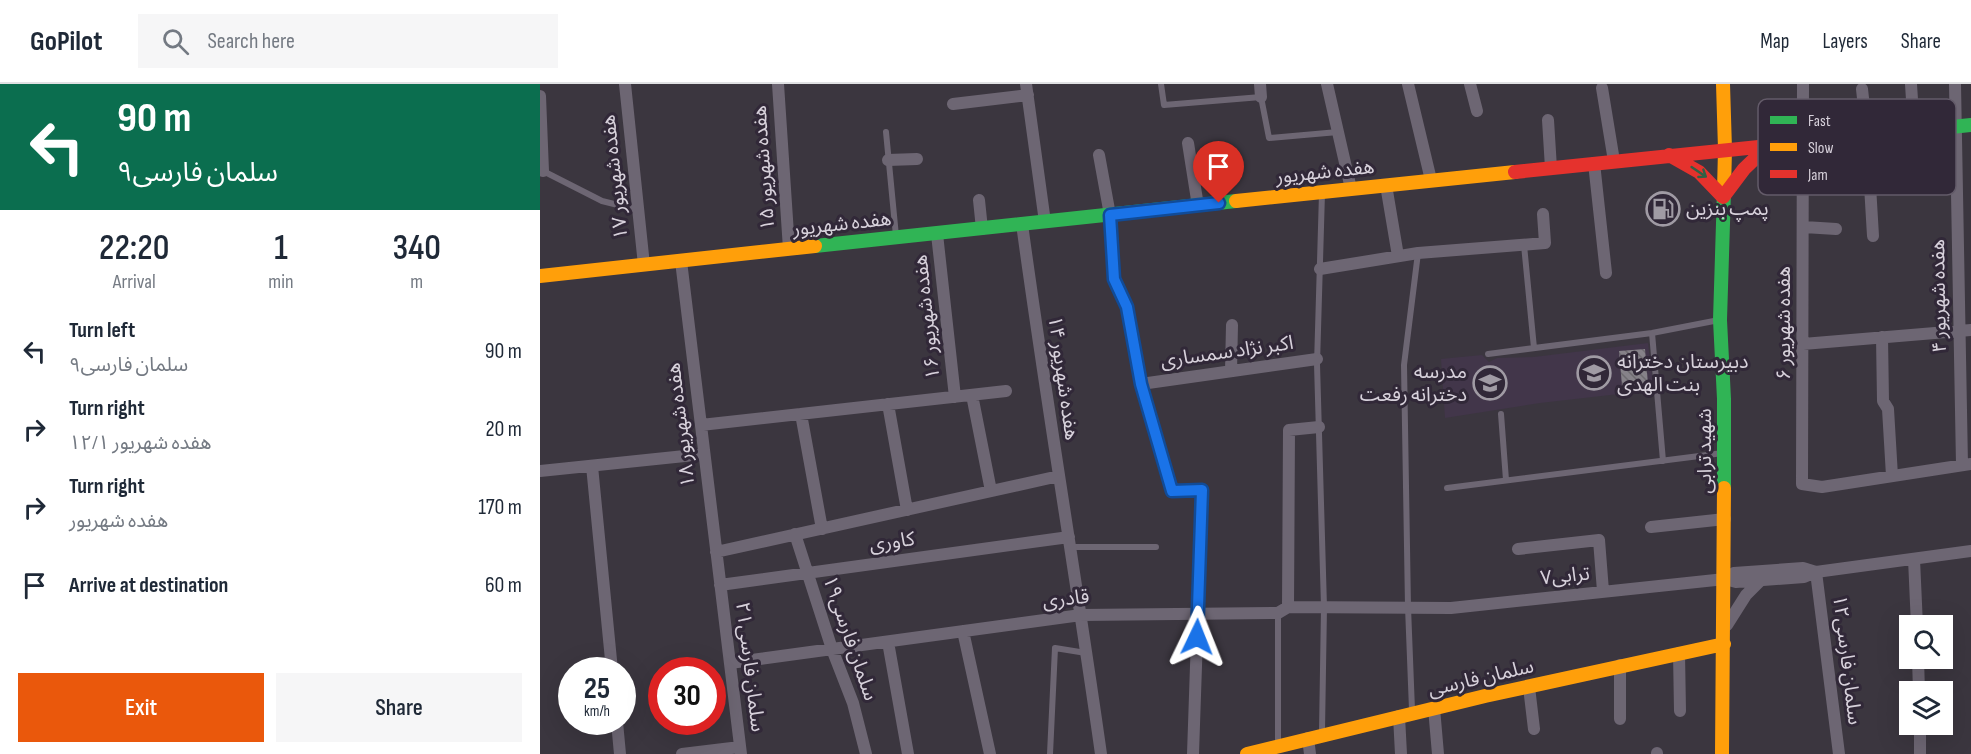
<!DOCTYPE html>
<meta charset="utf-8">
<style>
:root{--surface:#fff;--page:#f6f6f7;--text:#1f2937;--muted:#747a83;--line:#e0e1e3;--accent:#ea580c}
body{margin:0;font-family:"Sofia Sans Condensed","Noto Sans Arabic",sans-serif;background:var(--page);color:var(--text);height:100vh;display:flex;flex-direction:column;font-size:22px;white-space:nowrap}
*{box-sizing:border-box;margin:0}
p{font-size:20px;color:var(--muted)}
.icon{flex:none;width:33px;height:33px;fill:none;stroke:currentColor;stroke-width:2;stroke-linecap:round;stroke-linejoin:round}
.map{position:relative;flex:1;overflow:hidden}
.panel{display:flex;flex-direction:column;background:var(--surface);width:540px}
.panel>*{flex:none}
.hud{background:#0b6e4f;color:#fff;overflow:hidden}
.fabs{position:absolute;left:1359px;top:531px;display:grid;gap:12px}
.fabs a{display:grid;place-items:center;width:54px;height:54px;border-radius:0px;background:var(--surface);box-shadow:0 6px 24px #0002;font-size:30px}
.speed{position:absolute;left:18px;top:573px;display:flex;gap:12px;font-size:30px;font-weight:700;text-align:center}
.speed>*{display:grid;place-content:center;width:78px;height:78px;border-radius:50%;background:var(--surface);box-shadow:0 6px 24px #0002;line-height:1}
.speed small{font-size:15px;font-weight:400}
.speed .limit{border:9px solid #d22;background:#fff;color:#111}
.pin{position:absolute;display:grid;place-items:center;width:51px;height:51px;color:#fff;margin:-62px -26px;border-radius:50% 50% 50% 0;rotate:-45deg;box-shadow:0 0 6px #0007}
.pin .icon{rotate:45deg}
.me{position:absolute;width:66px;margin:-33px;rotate:2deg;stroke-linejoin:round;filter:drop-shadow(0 0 4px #0008)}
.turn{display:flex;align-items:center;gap:21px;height:126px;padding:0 18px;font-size:27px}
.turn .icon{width:78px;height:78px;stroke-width:2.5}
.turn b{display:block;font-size:42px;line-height:51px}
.eta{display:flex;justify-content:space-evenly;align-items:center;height:102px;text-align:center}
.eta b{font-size:36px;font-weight:600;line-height:42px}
.cta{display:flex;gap:12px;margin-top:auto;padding:12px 18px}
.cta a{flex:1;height:69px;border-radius:0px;background:var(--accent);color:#fff;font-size:24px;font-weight:600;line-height:69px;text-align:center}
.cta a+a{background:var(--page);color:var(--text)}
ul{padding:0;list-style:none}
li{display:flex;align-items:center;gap:18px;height:78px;padding:0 18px}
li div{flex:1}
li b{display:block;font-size:22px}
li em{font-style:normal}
header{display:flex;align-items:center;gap:36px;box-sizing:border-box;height:84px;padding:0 30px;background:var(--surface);border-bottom:2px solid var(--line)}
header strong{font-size:28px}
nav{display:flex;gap:33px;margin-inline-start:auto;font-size:21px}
.search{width:420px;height:54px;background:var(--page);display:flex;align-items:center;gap:15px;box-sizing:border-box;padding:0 21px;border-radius:0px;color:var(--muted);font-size:22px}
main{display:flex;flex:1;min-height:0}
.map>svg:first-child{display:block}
.built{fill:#42364a}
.building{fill:url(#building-back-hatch)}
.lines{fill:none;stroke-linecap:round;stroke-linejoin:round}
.lane{stroke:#6d6673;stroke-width:6}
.street{stroke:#6d6673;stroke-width:12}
.fast{stroke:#30b455;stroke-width:14}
.slow{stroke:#ff9f0a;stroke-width:14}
.jam{stroke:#e5322d;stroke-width:14}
.oneway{stroke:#316044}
.route-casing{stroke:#114b97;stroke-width:15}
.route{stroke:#1a73e8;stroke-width:10}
.labels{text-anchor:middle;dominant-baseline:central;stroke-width:6;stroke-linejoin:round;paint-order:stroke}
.street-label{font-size:20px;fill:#d7d1db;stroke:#312838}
.poi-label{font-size:20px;fill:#d7d1db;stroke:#312838;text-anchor:start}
.key{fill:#312838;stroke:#635b69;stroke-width:1.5}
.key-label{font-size:16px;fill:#d7d1db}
</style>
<header>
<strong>GoPilot</strong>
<div class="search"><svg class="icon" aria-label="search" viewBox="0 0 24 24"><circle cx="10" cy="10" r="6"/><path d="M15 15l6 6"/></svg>Search here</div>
<nav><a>Map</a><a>Layers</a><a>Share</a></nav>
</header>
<main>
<section class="panel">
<div class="hud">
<div class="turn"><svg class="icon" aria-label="left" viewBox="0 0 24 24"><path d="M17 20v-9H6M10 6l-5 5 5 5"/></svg><div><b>90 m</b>سلمان فارسی۹</div></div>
</div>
<div class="eta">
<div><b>22:20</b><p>Arrival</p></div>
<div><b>1</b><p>min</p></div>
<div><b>340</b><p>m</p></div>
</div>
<ul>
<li><svg class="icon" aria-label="left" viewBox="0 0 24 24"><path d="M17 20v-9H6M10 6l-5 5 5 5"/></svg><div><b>Turn left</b><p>سلمان فارسی۹</p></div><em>90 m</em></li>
<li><svg class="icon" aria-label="right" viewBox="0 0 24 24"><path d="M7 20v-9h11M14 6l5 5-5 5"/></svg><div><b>Turn right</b><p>هفده شهریور ۱۲/۱</p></div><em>20 m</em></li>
<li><svg class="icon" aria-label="right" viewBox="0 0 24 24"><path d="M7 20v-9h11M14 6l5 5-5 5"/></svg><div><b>Turn right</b><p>هفده شهریور</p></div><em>170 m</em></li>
<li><svg class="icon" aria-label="arrive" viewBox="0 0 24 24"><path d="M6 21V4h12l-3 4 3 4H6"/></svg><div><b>Arrive at destination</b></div><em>60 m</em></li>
</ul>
<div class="cta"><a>Exit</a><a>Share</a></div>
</section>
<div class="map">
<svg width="1431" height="670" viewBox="0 0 1431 670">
<defs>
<pattern id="building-back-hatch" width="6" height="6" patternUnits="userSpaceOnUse" patternTransform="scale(1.5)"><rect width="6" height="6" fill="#868289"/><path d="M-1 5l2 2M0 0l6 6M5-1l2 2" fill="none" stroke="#6e6b70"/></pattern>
</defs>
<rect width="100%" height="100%" fill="#3b363f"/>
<path class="built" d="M 1108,259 L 1114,306 L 1000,319 L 905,334 L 901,275 L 942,271 L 949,278 L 957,274 L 994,273 Z"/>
<path class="building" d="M1112 117a10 10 0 1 1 20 0a10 10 0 1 1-20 0Z
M 1105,265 L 1108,300 L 1082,302 L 1079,267 Z"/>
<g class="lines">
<path class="lane" d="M 621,0 L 624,21 L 721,13 L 729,54 L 798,48
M 346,48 L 356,152
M 3,87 L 62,117 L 98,126
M 984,161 L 994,264
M 1112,249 L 1123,377
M 948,270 L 1112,249 L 1179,236
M 961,330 L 966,396
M 907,404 L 1183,369
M 530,463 L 616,463
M 738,529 L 738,658
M 872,626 L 868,523 L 864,281 L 878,169
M 782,647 L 784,523 L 777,280 L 782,109
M 510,670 L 515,564 L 546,569"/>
<path class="street" d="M 85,0 L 104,181
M 238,0 L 249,165
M 486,0 L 505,138
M 720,0 L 721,13
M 787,0 L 811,105
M 868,0 L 891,96
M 930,0 L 937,27
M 1263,0 L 1262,400 L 1282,403 L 1431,380
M 1371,0 L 1374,47
M 1415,0 L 1422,381
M 1062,4 L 1074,77
M 1322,5 L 1327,51 L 1333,152
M 0,12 L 3,87
M 413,20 L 488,11
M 1008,36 L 1011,84
M 648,59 L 658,122
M 559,71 L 570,131 L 574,195 L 587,223 L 601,300 L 632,407 L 662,406 L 653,670
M 348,76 L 377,75
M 1054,79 L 1066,189
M 846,101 L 858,172
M 439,116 L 442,145
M 482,140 C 506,317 536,493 561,670
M 1264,143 L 1296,145
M 397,150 L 415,313
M 141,177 L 201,670
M 780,185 L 878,169 L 1005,159 L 1003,130
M 1342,253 L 1343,317 L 1348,325 L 1352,392
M 1263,260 L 1431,246
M 691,287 L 692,241
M 601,300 L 777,275
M 432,311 L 451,407
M 348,320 L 367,426
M 261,330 L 282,445
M 161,341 L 466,307
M 52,382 L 72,586
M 0,387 L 164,370
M 1111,443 L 1185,435
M 255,450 L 292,565 L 313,619 L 326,670
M 978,465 L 1059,456 L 1063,507
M 176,468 L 519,392
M 1374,475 L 1377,542
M 1276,488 L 1299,670
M 1185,495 L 1194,489 L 1263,484 L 1276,488
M 180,501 L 529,453
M 748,523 L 749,346 L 779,343
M 1187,541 L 1206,511 L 1221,496
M 423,547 L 450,670
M 348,558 L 368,670
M 1139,569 L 1140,627
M 1378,574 L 1379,608
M 190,579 L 541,531 L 738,529 L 748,523 L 911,524 L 1185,495 L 1196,498 L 1264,493 L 1276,488 L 1431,467
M 1080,581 L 1080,635
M 989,603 L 994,645
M 894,624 L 898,670
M 859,632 L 861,670
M 77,638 L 80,670
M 768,654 L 770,670
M 1117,669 L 1117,670
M 142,670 L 200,663
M 1380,670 L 1380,640"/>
<path class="fast" d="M 1354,49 L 1431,41
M 1184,107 L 1180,236 L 1184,315 L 1184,404
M 275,162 L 696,117"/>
<path class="slow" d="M 1183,0 L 1185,65 L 1184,107
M 696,117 L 975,88
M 0,192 L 275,162
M 707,670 L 945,612 L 1184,560
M 1182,670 L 1184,404"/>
<path class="jam" d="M 1129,71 L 1159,88 L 1183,113 L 1204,85 L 1229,61
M 975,88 L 1354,49"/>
</g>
<defs><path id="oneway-shaft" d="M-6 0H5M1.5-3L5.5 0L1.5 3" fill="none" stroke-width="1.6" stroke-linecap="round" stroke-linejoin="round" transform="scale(1.5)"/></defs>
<use class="oneway" href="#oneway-shaft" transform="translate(1159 88) rotate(34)"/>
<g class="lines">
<defs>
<path id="route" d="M 657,553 L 662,406 L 632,407 L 601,300 L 587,223 L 574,195 L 570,131 L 679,119"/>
</defs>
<use href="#route" class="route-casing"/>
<use href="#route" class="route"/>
</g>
<defs>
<symbol id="fuel-ring" viewBox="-11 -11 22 22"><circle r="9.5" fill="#312838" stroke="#a09ba4" stroke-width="1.5"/><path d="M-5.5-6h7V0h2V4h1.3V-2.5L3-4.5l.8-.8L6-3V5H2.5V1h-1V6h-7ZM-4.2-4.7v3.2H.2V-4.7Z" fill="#a09ba4"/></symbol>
<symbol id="school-ring" viewBox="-11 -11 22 22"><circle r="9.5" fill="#312838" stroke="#a09ba4" stroke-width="1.5"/><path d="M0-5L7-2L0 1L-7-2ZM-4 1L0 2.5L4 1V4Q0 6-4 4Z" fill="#a09ba4"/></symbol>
</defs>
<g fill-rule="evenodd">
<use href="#fuel-ring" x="1104" y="106" width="38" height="38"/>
<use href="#school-ring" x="1035" y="270" width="38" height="38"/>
<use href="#school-ring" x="931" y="280" width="38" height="38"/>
</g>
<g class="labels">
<g class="street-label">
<text transform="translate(224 84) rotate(-94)">هفده شهریور ۱۵</text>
<text transform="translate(785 88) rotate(-6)">هفده شهریور</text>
<text transform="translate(75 93) rotate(-96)">هفده شهریور ۱۷</text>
<text transform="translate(302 140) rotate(-6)">هفده شهریور</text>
<text transform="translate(1399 212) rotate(-91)">هفده شهریور ۴</text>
<text transform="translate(387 233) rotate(-96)">هفده شهریور ۱۶</text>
<text transform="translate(1244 239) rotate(-90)">هفده شهریور ۶</text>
<text transform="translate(687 268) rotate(-8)">اکبر نژاد سمساری</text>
<text transform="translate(523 294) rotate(82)">هفده شهریور ۱۴</text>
<text transform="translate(141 341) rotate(-97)">هفده شهریور ۱۸</text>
<text transform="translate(1165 367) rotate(-90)">شهید ترابی</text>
<text transform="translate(352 458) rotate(-8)">کاوری</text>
<text transform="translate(1025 492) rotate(-6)">ترابی۷</text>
<text transform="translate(526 515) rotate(-6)">قادری</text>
<text transform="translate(310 554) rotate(71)">سلمان فارسی۱۹</text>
<text transform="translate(1307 576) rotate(83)">سلمان فارسی۱۲</text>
<text transform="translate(210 583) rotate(83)">سلمان فارسی۲۱</text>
<text transform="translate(941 594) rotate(-13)">سلمان فارسی</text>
</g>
<g class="poi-label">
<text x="1146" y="125">پمپ بنزین</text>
<text x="1077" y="278">دبیرستان دخترانه<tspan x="1077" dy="23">بنت الهدی</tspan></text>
<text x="927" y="288" text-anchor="end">مدرسه<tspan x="927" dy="23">دخترانه رفعت</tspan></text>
</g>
</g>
<rect x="1218" y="15" width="198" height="96" rx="9" class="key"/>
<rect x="1230" y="32" width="27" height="8" fill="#30b455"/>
<rect x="1230" y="59" width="27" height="8" fill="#ff9f0a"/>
<rect x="1230" y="86" width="27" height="8" fill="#e5322d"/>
<g class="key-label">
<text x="1268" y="42">Fast</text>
<text x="1268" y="69">Slow</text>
<text x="1268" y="96">Jam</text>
</g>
</svg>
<div class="fabs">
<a><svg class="icon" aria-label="search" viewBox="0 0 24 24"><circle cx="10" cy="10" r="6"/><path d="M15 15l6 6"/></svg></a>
<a><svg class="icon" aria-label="layers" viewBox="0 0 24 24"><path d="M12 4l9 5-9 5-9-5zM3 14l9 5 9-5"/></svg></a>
</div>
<div class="speed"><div>25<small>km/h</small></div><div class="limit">30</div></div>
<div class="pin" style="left:679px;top:119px;background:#d93025"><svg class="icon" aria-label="arrive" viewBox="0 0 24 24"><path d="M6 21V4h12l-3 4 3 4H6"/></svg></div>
<svg class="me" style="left:657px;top:553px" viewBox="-20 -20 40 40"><path d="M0-17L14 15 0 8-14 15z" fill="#1a73e8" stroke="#fff" stroke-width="4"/></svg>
</div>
</main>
